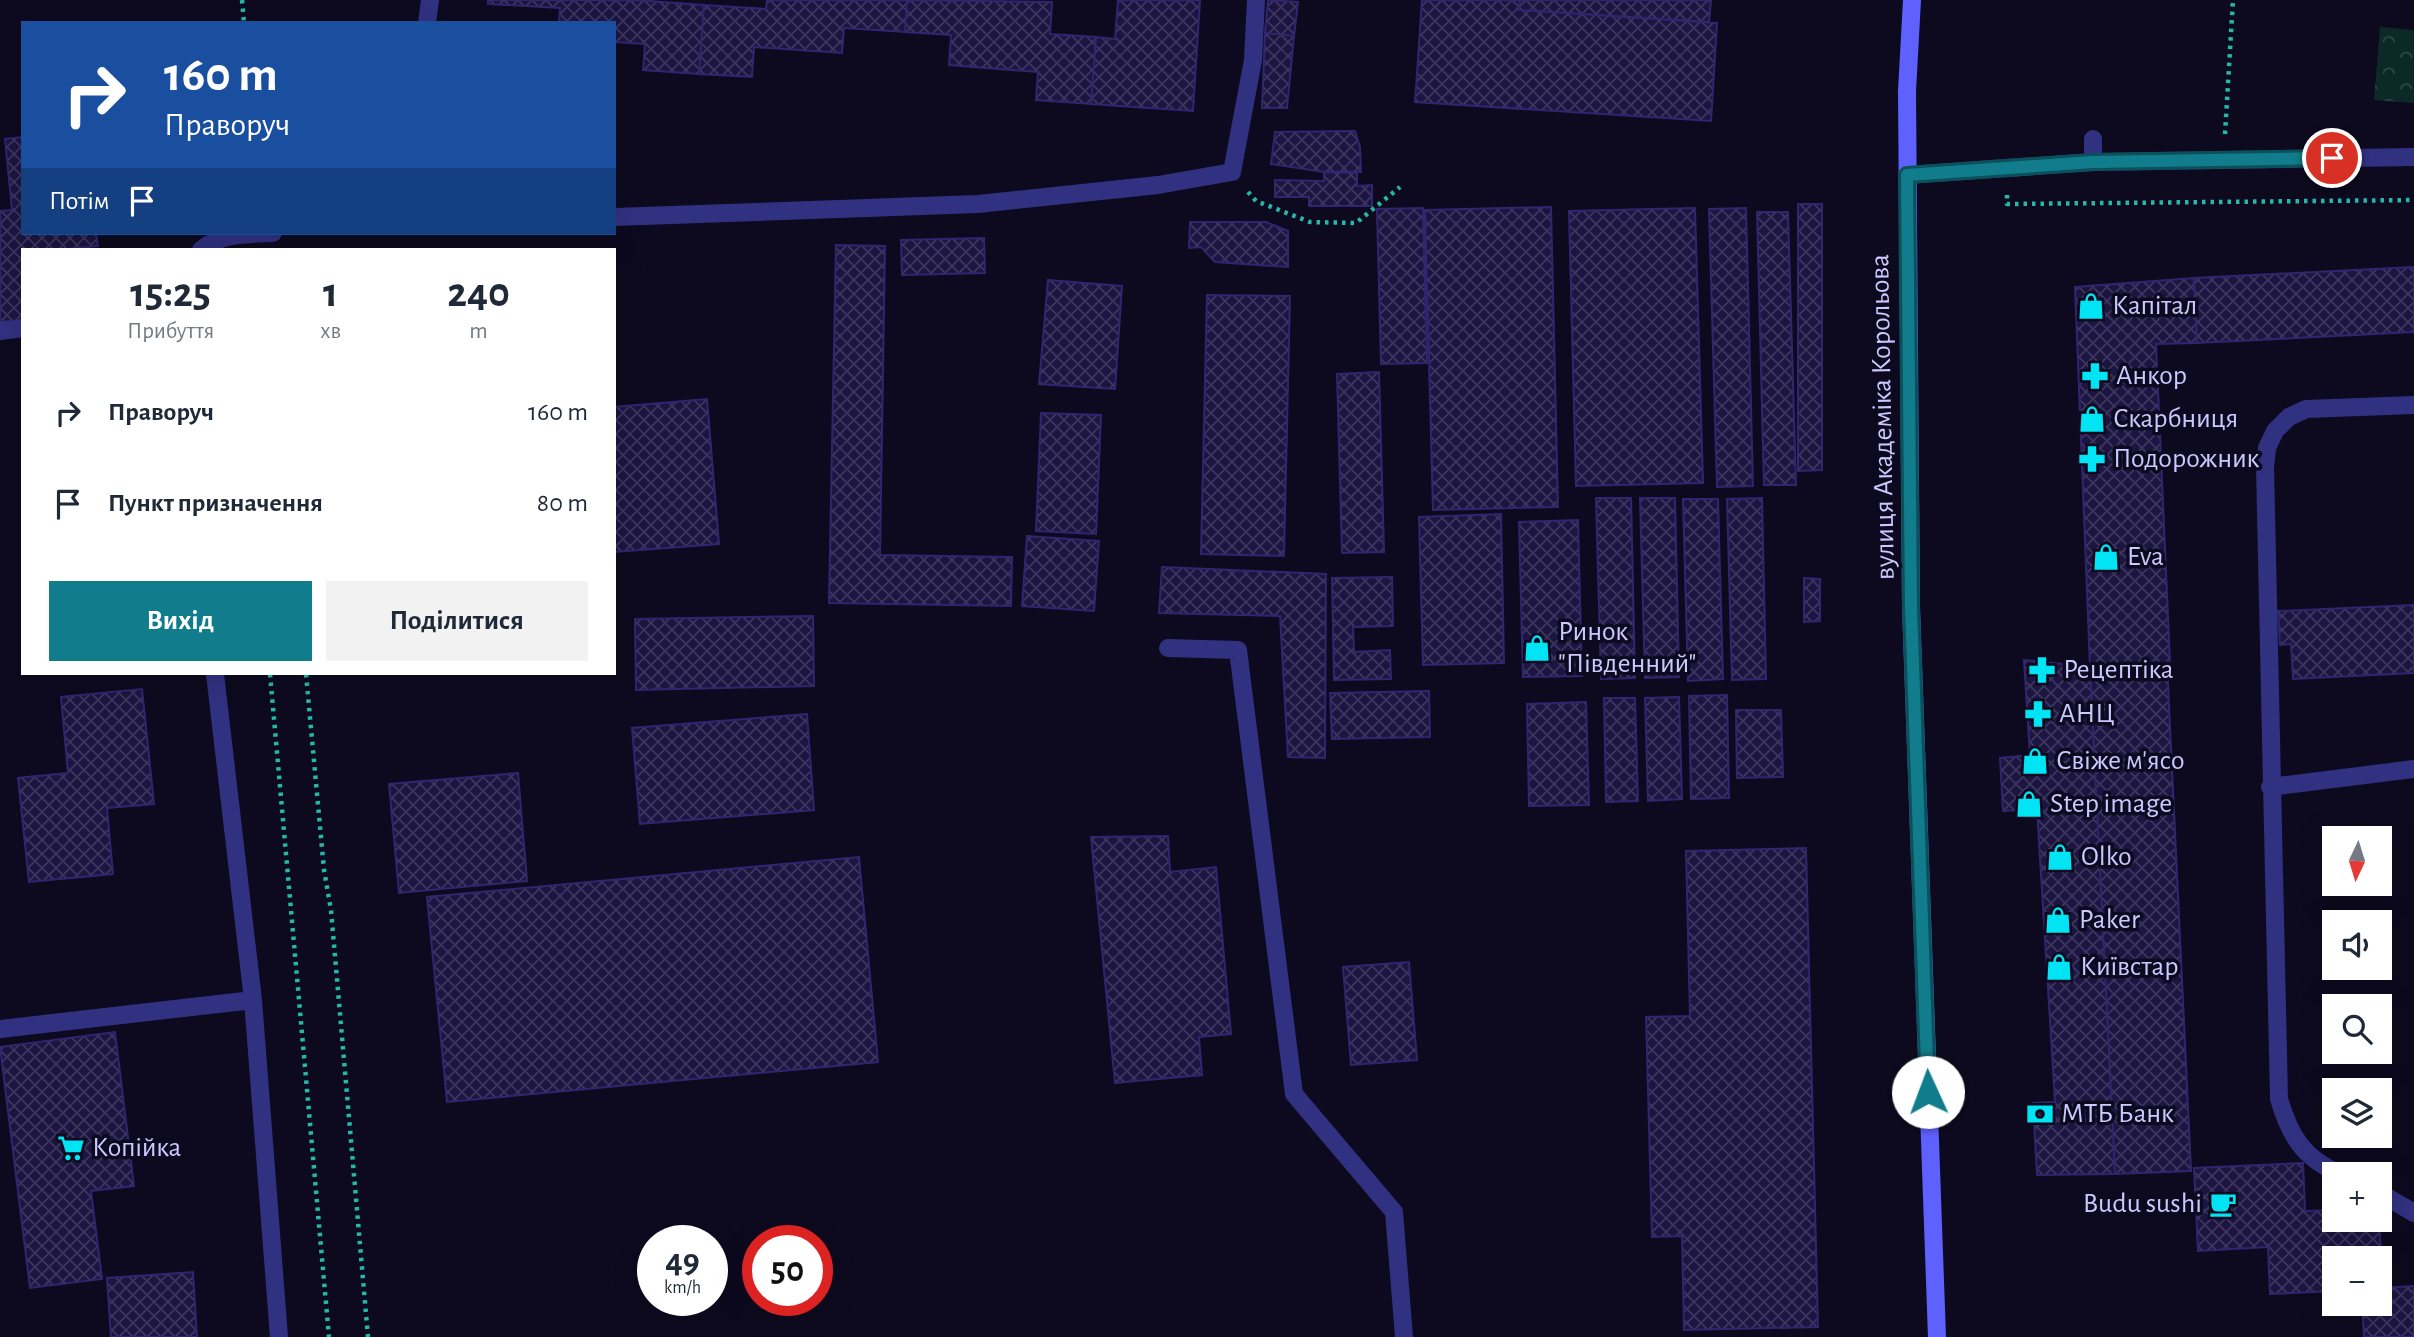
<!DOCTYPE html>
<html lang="uk">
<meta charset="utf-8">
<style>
:root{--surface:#fff;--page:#f2f2f3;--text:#1f2937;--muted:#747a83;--accent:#117d8c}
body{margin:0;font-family:"Alegreya Sans",sans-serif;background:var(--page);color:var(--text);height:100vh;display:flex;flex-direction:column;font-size:26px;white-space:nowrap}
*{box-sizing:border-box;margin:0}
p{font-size:23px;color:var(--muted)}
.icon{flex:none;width:38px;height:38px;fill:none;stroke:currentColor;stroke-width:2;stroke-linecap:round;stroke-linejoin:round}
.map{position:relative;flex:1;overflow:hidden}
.sheet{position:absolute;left:21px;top:248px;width:595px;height:427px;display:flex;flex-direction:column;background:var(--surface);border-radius:0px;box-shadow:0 7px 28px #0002}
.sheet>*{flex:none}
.banner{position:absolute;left:21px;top:21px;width:595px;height:214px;border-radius:0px;box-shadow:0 7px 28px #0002;background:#1a4fa0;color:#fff;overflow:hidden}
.needle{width:46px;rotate:184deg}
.controls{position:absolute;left:2322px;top:826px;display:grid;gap:14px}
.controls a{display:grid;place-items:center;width:70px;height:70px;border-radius:0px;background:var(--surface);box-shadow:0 7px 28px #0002;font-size:35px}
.speed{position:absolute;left:637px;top:1225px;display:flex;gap:14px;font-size:35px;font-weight:700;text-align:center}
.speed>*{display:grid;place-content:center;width:91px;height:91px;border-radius:50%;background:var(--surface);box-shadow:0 7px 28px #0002;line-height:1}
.speed small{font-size:18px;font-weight:400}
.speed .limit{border:10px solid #d22;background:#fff;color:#111}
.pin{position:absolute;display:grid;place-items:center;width:60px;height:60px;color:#fff;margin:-30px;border:4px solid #fff;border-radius:50%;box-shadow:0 2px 7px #0007}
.me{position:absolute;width:77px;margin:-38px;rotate:358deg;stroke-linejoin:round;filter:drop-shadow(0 0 5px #0008)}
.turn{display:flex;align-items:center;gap:24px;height:147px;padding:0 28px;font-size:32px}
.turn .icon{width:91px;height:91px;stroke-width:2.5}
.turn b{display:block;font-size:49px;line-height:60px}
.then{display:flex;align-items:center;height:66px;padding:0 28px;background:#0003;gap:14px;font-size:26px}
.eta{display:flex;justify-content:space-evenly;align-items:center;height:119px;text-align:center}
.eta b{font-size:42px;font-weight:600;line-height:49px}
.action{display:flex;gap:14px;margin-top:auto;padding:14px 28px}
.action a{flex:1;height:80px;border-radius:0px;background:var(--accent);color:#fff;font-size:28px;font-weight:600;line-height:80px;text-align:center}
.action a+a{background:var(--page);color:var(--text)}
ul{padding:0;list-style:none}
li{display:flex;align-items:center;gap:21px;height:91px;padding:0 28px}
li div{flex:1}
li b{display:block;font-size:26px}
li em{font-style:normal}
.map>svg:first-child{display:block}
.forest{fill:url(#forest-crowns)}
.building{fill:url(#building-cross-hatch);stroke:#31256f;stroke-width:2}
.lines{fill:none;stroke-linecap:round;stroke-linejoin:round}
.path{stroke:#23b8aa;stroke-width:4.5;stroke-dasharray:3.5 5;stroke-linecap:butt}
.service{stroke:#313182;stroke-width:18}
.secondary{stroke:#5f61ff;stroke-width:18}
.route-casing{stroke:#0b515b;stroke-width:18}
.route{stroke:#117d8c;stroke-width:12}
.labels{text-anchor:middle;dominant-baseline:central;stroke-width:7;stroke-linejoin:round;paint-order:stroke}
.poi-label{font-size:28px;fill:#ccc8ff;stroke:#0d0a1f;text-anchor:start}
.street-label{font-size:28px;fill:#ccc8ff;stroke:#0d0a1f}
</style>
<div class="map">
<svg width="2414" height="1337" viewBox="0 0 2414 1337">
<defs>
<pattern id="forest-crowns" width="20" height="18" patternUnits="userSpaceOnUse" patternTransform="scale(1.75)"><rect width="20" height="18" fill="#0d2927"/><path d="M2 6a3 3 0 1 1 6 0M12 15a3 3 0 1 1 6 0" fill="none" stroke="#2f4747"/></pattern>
<pattern id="building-cross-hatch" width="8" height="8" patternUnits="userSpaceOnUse" patternTransform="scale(1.75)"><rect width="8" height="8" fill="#1c1541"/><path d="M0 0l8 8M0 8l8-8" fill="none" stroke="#3c365e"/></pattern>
</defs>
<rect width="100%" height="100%" fill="#0d0a1f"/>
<path class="forest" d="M 2380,27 L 2414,30 L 2414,103 L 2374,100 Z"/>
<path class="building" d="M 488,0 L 635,0 L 704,5 L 699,74 L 643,70 L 645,44 L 614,42 L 614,23 L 559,23 L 560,8 L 488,4 Z
M 767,0 L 907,0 L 905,32 L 844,28 L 842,53 L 754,47 L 752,77 L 699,74 L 704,5 L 766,9 Z
M 907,0 L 1052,2 L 1050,34 L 1096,37 L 1091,104 L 1036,100 L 1038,72 L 949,65 L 951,35 L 905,32 Z
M 1118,0 L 1200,0 L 1193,111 L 1091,104 L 1096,37 L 1115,39 Z
M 1268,0 L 1298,2 L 1294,36 L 1265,33 Z
M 1422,0 L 1520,0 L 1519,10 L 1717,23 L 1711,121 L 1415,102 Z
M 1520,0 L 1711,0 L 1709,22 L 1519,10 Z
M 1265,33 L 1294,36 L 1287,108 L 1262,108 Z
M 1355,131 L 1360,147 L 1361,172 L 1324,172 L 1271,164 L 1275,132 Z
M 23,137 L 23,233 L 96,233 L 98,246 L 57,250 L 23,250 L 23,320 L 0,322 L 0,211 L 12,210 L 5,139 Z
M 1324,172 L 1357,173 L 1357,186 L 1372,185 L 1372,206 L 1309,206 L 1309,197 L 1275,197 L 1275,180 L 1324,181 Z
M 1798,204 L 1822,204 L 1822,470 L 1798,471 Z
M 1551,207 L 1558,507 L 1433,510 L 1425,210 Z
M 1423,208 L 1427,363 L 1381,364 L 1377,209 Z
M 1695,208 L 1703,483 L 1576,486 L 1569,211 Z
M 1746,208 L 1753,486 L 1717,487 L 1709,209 Z
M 1757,212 L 1788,212 L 1796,485 L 1764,485 Z
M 1190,222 L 1266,222 L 1288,231 L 1288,267 L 1215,262 L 1201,247 L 1189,248 Z
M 984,238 L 985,273 L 902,275 L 901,240 Z
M 836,245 L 885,246 L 880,555 L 1012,557 L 1011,606 L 829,603 Z
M 2414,267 L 2414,332 L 2197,343 L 2194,278 Z
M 2194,278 L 2197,343 L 2156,344 L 2170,663 L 2090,667 L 2075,287 Z
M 1048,280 L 1122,286 L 1115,389 L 1039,384 Z
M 1207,295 L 1290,296 L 1284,556 L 1201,554 Z
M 1379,372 L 1384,552 L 1342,553 L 1337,374 Z
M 707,399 L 719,544 L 614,552 L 614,407 Z
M 1041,413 L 1101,415 L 1096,534 L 1036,531 Z
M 1596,498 L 1631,498 L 1635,678 L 1601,679 Z
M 1640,498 L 1675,498 L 1679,677 L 1645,678 Z
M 1762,498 L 1766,679 L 1732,680 L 1727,499 Z
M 1683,499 L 1718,499 L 1723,679 L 1688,681 Z
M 1501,514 L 1504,663 L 1423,665 L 1419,517 Z
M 1578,520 L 1582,676 L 1523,677 L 1519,522 Z
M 1027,536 L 1099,541 L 1094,611 L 1022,606 Z
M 1162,567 L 1326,574 L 1325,758 L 1288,757 L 1280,616 L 1159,613 Z
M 1392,577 L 1393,626 L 1353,627 L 1354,652 L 1390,650 L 1391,679 L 1334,680 L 1332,578 Z
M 1804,578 L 1820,579 L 1820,621 L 1804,622 Z
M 2414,605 L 2414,673 L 2293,679 L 2291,644 L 2280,645 L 2278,611 Z
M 813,616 L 814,686 L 636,690 L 635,619 Z
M 2024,660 L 2090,667 L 2115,1174 L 2037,1175 L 2033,1103 L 2055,1102 L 2037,809 L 2003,811 L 2000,758 L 2030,755 Z
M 2167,663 L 2191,1171 L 2115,1174 L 2090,667 Z
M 142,689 L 154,804 L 107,808 L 113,874 L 29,882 L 18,778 L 68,773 L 61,697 Z
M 1429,691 L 1430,737 L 1332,739 L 1330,693 Z
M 1727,695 L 1729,798 L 1691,799 L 1689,696 Z
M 1679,697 L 1682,799 L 1648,801 L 1645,698 Z
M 1604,698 L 1635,698 L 1638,801 L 1606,802 Z
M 1586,702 L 1589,805 L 1529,806 L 1527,704 Z
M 1736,710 L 1781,710 L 1783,777 L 1737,778 Z
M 807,714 L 814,810 L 640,824 L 632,728 Z
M 518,773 L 527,881 L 399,893 L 389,784 Z
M 1168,836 L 1170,872 L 1216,867 L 1231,1034 L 1199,1037 L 1202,1075 L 1115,1083 L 1091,837 Z
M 1806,848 L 1818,1327 L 1684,1330 L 1682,1236 L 1652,1237 L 1646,1017 L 1690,1016 L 1686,851 Z
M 859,857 L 878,1062 L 447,1102 L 427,897 Z
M 1409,962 L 1417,1060 L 1351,1065 L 1343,967 Z
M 115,1032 L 134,1186 L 91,1191 L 102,1279 L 30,1288 L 0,1047 Z
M 2303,1163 L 2305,1211 L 2334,1210 L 2334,1220 L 2379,1220 L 2383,1288 L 2380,1288 L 2380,1258 L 2334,1258 L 2334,1291 L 2270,1294 L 2268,1247 L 2198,1251 L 2194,1168 Z
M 193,1272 L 197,1337 L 111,1337 L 107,1278 Z
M 2414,1286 L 2414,1337 L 2364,1337 L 2362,1304 L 2380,1304 L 2380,1288 Z"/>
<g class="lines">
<path class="path" d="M 242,0 L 244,23
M 2225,134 L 2233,0
M 1248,192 L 1256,201 L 1310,222 L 1356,223 L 1400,187
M 2007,195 L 2007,204 L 2414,200
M 270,674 L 329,1337
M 306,674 L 324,870 L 331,910 L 368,1337"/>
<path class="service" d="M 427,23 L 430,0
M 2093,139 L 2093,162
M 1907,175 L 2093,162 L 2414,157
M 614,217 L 978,204 L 1158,185 L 1232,172 L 1253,60 L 1256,0
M 201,250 C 221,233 248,234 273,233
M 0,331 L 23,328
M 1168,648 L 1238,650 L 1294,1094 L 1394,1212 L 1404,1337
M 215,674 L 253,1000 L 279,1337
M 2270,787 L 2414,769
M 0,1029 L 253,1000
M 2340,1174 C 2303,1158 2290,1136 2279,1099 L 2265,467 L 2267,448 L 2275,431 L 2289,417 L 2306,409 L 2414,405
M 2380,1193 L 2414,1213"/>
<path class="secondary" d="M 1912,0 L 1907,91 L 1911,607 L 1937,1337"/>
</g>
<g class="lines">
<defs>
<path id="route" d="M 1928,1092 L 1911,607 L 1907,175 L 2093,162 L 2332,158"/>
</defs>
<use href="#route" class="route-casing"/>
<use href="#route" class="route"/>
</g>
<defs>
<symbol id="shop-bare" viewBox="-9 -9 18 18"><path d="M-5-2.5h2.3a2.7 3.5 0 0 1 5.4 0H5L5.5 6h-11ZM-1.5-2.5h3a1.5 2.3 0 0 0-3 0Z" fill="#00e4f3" stroke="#0d0a1f" stroke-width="2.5" paint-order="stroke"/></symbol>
<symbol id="pharmacy-bare" viewBox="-9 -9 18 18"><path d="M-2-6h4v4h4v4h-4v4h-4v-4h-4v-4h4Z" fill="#00e4f3" stroke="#0d0a1f" stroke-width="2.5" paint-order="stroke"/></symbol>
<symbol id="bank-bare" viewBox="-9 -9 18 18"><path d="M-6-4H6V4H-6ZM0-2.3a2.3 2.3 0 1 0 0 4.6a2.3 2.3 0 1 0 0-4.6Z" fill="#00e4f3" stroke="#0d0a1f" stroke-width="2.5" paint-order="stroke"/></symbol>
<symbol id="supermarket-bare" viewBox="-9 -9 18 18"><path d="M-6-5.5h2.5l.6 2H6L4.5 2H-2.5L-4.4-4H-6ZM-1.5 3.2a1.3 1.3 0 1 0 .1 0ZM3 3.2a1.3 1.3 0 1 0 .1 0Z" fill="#00e4f3" stroke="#0d0a1f" stroke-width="2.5" paint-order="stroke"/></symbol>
<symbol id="cafe-bare" viewBox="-9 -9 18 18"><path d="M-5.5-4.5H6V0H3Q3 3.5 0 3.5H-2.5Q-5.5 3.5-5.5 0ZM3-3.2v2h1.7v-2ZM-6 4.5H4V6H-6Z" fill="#00e4f3" stroke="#0d0a1f" stroke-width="2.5" paint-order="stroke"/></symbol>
</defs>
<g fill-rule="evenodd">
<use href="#shop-bare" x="2072" y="287" width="38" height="38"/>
<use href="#pharmacy-bare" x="2076" y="357" width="38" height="38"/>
<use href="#shop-bare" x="2073" y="400" width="38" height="38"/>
<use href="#pharmacy-bare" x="2073" y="440" width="38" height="38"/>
<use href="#shop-bare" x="2087" y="538" width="38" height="38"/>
<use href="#shop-bare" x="1518" y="629" width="38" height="38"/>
<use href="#pharmacy-bare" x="2023" y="651" width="38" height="38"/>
<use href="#pharmacy-bare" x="2019" y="695" width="38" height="38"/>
<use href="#shop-bare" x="2016" y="742" width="38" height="38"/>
<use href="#shop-bare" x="2010" y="785" width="38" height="38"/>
<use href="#shop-bare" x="2041" y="838" width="38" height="38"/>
<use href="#shop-bare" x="2039" y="901" width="38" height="38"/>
<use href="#shop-bare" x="2040" y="948" width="38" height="38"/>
<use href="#bank-bare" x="2021" y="1095" width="38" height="38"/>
<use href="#supermarket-bare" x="52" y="1129" width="38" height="38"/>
<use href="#cafe-bare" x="2204" y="1185" width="38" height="38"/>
</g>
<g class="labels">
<g class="poi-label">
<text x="2112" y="306">Капітал</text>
<text x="2116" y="376">Анкор</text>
<text x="2113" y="419">Скарбниця</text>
<text x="2113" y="459">Подорожник</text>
<text x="2127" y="557">Eva</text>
<text x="1558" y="632">Ринок<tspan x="1558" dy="32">"Південний"</tspan></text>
<text x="2063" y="670">Рецептіка</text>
<text x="2059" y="714">АНЦ</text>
<text x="2056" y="761">Свіже м'ясо</text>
<text x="2050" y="804">Step image</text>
<text x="2081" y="857">Olko</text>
<text x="2079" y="920">Paker</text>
<text x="2080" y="967">Київстар</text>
<text x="2061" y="1114">МТБ Банк</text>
<text x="92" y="1148">Копійка</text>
<text x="2202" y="1204" text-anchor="end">Budu sushi</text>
</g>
<g class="street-label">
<text transform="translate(1883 417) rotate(-91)">вулиця Академіка Корольова</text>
</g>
</g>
</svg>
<div class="controls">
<a><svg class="needle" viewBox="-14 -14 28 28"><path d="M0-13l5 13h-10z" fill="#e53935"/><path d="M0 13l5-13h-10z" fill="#747a83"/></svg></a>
<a><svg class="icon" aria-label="sound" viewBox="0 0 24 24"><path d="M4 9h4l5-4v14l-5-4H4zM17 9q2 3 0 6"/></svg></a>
<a><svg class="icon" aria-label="search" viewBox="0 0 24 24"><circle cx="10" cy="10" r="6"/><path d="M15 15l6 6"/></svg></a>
<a><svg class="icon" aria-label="layers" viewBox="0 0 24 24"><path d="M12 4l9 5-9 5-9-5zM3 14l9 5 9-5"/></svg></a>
<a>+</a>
<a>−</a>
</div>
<div class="speed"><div>49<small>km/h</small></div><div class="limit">50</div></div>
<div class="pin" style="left:2332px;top:158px;background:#d93025"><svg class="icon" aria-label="arrive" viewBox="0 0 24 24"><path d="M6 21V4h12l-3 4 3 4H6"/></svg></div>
<svg class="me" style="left:1928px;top:1092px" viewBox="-20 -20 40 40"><circle r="19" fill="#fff"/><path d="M0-13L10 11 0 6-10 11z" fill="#117d8c"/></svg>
<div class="banner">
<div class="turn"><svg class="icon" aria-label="right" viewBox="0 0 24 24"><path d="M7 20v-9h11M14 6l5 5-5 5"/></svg><div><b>160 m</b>Праворуч</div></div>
<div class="then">Потім<svg class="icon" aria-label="arrive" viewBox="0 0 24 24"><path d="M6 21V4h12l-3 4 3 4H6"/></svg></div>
</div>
<section class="sheet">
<div class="eta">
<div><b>15:25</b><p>Прибуття</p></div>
<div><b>1</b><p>хв</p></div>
<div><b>240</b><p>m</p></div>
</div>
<ul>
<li><svg class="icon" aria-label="right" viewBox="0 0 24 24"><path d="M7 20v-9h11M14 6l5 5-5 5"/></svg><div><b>Праворуч</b></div><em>160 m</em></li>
<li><svg class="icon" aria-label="arrive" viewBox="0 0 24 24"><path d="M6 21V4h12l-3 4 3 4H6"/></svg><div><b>Пункт призначення</b></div><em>80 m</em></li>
</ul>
<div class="action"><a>Вихід</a><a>Поділитися</a></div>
</section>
</div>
